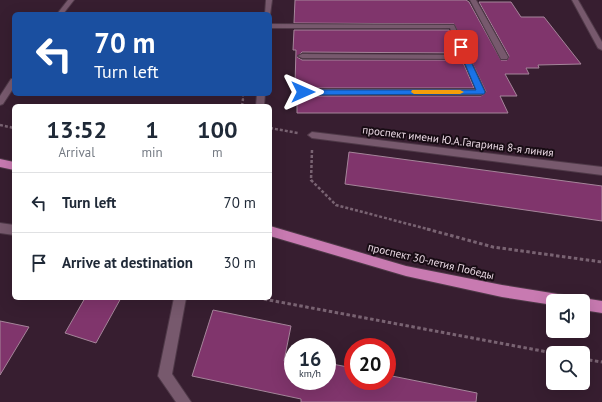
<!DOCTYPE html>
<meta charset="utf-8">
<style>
:root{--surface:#fff;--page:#f6f6f7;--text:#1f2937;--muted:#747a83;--line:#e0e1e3}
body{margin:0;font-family:"PT Sans",sans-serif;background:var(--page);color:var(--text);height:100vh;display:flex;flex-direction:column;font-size:15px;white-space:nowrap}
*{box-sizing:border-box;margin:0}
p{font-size:13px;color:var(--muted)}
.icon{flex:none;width:22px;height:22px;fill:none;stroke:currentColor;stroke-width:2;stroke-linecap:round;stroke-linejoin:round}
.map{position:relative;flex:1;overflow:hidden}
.side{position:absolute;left:12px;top:104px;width:260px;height:196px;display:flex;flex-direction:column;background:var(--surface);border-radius:6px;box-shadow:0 4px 16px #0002}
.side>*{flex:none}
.hud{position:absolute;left:12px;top:12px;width:260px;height:84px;border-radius:6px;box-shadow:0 4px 16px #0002;background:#1a4fa0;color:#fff;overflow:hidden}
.controls{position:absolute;left:546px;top:294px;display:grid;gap:8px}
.controls a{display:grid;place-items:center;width:44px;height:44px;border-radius:6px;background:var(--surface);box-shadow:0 4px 16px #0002;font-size:20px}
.speed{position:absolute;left:284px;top:338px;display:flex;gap:8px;font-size:20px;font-weight:700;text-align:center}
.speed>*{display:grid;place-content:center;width:52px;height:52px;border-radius:50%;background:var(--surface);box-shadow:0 4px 16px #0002;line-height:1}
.speed small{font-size:10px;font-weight:400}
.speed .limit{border:6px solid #d22;background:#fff;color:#111}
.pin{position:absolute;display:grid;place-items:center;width:34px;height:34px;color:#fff;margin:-17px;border-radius:8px;box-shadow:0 2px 6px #0006}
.me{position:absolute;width:44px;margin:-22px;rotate:90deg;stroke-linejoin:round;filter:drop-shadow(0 0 3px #0008)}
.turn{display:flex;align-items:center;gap:14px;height:84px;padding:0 16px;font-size:18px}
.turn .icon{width:52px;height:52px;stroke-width:2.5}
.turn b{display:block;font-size:28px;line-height:34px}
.eta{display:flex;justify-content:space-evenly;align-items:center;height:68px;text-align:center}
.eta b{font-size:24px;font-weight:800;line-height:28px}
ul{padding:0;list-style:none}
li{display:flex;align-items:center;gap:12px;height:60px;padding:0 16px;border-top:1px solid var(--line)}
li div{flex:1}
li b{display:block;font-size:15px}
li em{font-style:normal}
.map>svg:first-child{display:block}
.building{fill:#80356c;stroke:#a5859a}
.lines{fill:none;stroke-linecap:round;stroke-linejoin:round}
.service-casing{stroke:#4f3948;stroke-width:2}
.minor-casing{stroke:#4f3948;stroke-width:2}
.tertiary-casing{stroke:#4f3948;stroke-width:2}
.primary-casing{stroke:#4f3948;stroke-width:2}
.path-far2{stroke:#796372;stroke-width:1.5;stroke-dasharray:2 1.5;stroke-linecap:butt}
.path-far1{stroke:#796372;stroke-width:2.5;stroke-dasharray:3 2;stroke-linecap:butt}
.path{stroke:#796372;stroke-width:3;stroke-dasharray:3.5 2.5;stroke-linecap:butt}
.service{fill:#77596d;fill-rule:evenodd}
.minor{fill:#77596d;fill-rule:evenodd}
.tertiary{fill:#77596d;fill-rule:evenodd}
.primary{fill:#c87ab1;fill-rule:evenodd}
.route{fill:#1a73e8;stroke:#114b97}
.slow{fill:#f59e0b}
.labels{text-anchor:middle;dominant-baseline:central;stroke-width:4;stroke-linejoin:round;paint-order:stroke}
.street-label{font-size:11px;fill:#e9d8e3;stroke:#180c14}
</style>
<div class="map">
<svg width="602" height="402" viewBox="0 0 602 402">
<rect width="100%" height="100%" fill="#371e30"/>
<path class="building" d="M 295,0 L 466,0 L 469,2 L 501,60 L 507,60 L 509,56 L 479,2 L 511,2 L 521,17 L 544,17 L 581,64 L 538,65 L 539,68 L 526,68 L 529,74 L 505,74 L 517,96 L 500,96 L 508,113 L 297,113 L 297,84 L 295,84 L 296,50 L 293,50 L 294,30 L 449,30 L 459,53 L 302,52 L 297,57 L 302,60 L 462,60 L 474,88 L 303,88 L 298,92 L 300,96 L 481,96 L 486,92 L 454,24 L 294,23 Z
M 349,152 L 602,186 L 602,221 L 345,184 Z
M 85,298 L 121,298 L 96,343 L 65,333 Z
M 213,310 L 291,326 L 284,361 L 293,362 L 293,381 L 327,381 L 327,363 L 353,368 L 353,381 L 387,381 L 387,375 L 477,393 L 476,402 L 301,402 L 301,399 L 192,376 Z
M 0,321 L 29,327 L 0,375 Z"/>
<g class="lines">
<defs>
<path id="service" d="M 68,0 L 74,0 L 63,14 L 57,14 Z
M 470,0 L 476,0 L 508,57 L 507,59 L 501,59 L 500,57 Z
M 270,24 L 454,25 L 485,92 L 481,95 L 300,94 L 299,92 L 303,89 L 476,89 L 463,59 L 302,58 L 298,56 L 302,54 L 461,55 L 450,28 L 270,28 Z
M 11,79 L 14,79 L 14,87 L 3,104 L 0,105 L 0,96 Z
M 312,132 L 602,167 L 602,175 L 312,138 L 308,135 Z
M 0,223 L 14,225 L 14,235 L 0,233 Z
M 174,298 L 186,298 L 172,374 L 191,402 L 176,402 L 158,376 Z"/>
<path id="minor" d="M 572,0 L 578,0 L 602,42 L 602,50 L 598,48 Z"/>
<path id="tertiary" d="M 266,0 L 272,0 L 270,15 L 270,14 L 265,14 Z
M 257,94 L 265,94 L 264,106 L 256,106 Z"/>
<path id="primary" d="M 0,159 L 14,162 L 14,170 L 0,167 Z
M 270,226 L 406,266 L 502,285 L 564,295 L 568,297 L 570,301 L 553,301 L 553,305 L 502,297 L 406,276 L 270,236 Z
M 583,298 L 602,301 L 602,313 L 583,310 L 583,301 L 578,301 Z"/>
</defs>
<use href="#service" class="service-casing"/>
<use href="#minor" class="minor-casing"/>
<use href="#tertiary" class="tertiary-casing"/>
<use href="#primary" class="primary-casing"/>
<path class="path-far2" d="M 243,100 L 243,95"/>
<path class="path-far1" d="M 242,106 L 243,99
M 0,125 L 14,128
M 270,128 L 298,133
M 312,150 L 311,180 L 336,205 L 431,230"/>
<path class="path" d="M 427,229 L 493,247 L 602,262
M 258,298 L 553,353
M 583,359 L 602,362"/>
<use href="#service" class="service"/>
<use href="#minor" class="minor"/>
<use href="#tertiary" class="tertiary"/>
<use href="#primary" class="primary"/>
</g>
<path class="route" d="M 458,45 L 464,47 L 485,92 L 484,94 L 303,95 L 300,92 L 303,90 L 476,90 L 458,47 Z"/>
<path class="slow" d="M 412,90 L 460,90 L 464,92 L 460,94 L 414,94 L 411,92 Z"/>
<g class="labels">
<g class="street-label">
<text transform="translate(458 141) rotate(7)">проспект имени Ю.А.Гагарина 8-я линия</text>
<text transform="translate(431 261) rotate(13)">проспект 30-летия Победы</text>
</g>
</g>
</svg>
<div class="controls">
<a><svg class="icon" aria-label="sound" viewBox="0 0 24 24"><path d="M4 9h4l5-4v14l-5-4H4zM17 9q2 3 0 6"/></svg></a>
<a><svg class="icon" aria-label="search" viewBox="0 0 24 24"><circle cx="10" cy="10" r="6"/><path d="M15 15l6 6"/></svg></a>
</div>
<div class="speed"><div>16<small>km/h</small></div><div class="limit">20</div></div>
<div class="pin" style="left:461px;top:47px;background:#d93025"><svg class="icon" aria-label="arrive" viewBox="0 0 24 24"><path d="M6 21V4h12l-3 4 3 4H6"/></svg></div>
<svg class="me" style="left:303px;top:92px" viewBox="-20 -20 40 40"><path d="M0-17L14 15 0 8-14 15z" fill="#1a73e8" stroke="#fff" stroke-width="4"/></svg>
<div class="hud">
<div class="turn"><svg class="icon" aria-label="left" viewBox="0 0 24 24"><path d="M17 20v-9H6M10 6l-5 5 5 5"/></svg><div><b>70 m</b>Turn left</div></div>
</div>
<section class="side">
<div class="eta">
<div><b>13:52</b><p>Arrival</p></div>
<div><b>1</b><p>min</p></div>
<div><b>100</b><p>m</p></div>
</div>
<ul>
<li><svg class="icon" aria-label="left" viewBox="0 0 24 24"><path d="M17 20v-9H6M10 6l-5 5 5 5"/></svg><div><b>Turn left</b></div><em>70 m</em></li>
<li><svg class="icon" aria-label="arrive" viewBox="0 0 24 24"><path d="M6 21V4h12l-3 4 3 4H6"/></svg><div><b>Arrive at destination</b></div><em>30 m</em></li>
</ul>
</section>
</div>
